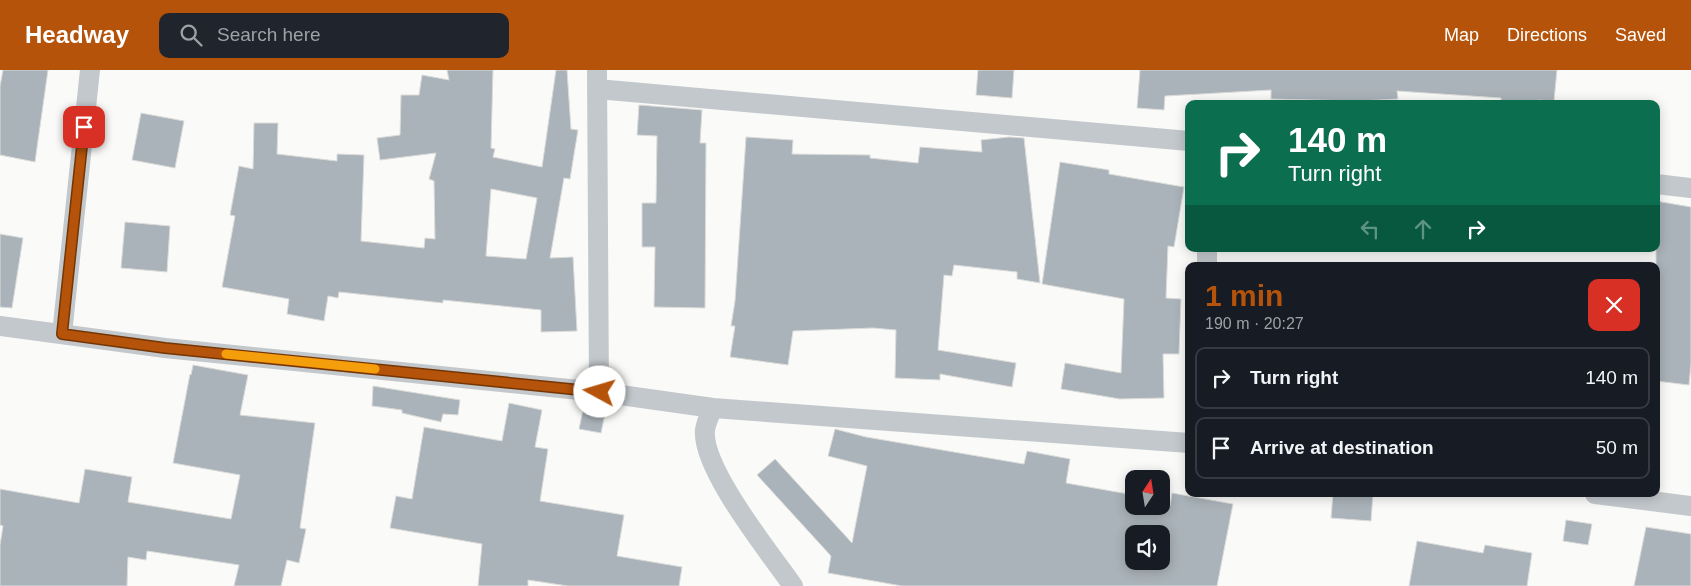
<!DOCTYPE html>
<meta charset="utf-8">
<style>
:root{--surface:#171b24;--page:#20242c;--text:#f1f3f6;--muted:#9ea1a6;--line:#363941;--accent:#b45309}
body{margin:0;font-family:Helvetica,sans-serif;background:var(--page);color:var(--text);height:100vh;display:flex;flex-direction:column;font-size:19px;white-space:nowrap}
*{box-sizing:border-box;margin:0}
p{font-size:16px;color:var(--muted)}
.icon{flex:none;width:28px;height:28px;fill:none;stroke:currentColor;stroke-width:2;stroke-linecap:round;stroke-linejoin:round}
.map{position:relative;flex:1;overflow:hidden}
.drawer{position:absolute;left:1185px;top:192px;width:475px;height:235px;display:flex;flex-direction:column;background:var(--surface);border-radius:10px;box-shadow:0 2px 12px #0003}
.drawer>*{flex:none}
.hud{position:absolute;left:1185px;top:30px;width:475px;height:152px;border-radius:10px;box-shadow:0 2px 12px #0003;background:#0b6e4f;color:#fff;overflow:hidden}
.needle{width:32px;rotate:12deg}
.fabs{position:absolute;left:1125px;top:400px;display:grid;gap:10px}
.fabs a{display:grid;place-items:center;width:45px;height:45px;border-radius:10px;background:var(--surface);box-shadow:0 2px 12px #0003;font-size:25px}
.pin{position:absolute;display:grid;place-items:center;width:42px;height:42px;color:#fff;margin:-21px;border-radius:10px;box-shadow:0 2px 8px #0006}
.me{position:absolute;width:55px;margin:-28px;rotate:276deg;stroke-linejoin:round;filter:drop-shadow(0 0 4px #0008)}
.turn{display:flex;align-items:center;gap:18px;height:105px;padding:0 20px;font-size:22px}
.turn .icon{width:65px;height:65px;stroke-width:2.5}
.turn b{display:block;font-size:35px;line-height:42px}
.lanes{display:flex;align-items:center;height:48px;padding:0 20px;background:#0003;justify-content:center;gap:25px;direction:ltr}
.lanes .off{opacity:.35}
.round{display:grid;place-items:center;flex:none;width:52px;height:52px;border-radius:10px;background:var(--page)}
.overview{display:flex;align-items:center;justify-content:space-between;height:85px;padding:0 20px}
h1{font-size:30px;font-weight:600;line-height:38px;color:var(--accent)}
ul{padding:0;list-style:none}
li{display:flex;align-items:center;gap:15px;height:62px;margin:0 10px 8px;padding:0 10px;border:2px solid var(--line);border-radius:10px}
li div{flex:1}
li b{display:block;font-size:19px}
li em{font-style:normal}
header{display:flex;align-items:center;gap:30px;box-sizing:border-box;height:70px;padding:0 25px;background:var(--accent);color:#fff}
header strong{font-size:24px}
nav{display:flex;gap:28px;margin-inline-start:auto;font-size:18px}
.search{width:350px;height:45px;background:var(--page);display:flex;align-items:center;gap:12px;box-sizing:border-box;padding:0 18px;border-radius:10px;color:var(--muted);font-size:19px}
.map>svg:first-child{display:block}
.building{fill:#aab3b9;stroke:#dcdcda;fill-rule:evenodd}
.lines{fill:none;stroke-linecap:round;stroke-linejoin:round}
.minor{stroke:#c3c8cc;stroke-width:20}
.route-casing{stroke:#753606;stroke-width:12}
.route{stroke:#b45309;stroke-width:9}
.slow{stroke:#f59e0b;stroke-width:9}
</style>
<header>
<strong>Headway</strong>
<div class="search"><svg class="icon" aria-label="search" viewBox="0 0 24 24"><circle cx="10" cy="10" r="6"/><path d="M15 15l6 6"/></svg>Search here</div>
<nav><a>Map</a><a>Directions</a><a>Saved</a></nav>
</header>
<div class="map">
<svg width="1691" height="516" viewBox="0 0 1691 516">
<rect width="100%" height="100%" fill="#fafaf8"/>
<path class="building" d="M 3,0 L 48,0 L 35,92 L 0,85 L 0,16 Z
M 447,0 L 493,0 L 491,78 L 495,79 L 493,87 L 542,97 L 556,0 L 567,0 L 571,59 L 578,60 L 570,109 L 564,108 L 550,188 L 573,187 L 577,261 L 541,262 L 541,240 L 443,230 L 443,233 L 339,222 L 338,228 L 328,226 L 324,251 L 287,244 L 289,229 L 222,217 L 235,146 L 230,145 L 239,96 L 253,99 L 254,53 L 278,53 L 277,84 L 337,91 L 337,84 L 364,85 L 361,171 L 424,178 L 425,168 L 435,169 L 434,111 L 429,109 L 436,83 L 380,90 L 377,68 L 400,65 L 401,25 L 419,25 L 422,5 L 449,10 ZM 491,119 L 537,128 L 526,189 L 486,186 Z
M 978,0 L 1014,0 L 1012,28 L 976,25 Z
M 1140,0 L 1557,0 L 1554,31 L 1538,30 L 1538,34 L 1501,34 L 1501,28 L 1397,21 L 1398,29 L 1359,31 L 1271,29 L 1271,20 L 1165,26 L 1164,40 L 1137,38 Z
M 639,35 L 702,40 L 700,73 L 706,73 L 705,238 L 654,237 L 655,177 L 642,177 L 642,133 L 656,133 L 657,66 L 637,65 Z
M 141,43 L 184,51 L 175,98 L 132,90 Z
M 746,67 L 793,70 L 792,84 L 870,85 L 870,88 L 918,93 L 920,77 L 982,82 L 981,70 L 1009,67 L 1024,68 L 1040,213 L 1017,209 L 1017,202 L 954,195 L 952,206 L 944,205 L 938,280 L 1016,293 L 1012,317 L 940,304 L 940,310 L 895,308 L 896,260 L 873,258 L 793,261 L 788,295 L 730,287 L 735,256 L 731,256 L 735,231 Z
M 1060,92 L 1109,100 L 1109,104 L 1184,117 L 1174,177 L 1168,176 L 1166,228 L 1181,229 L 1179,284 L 1163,284 L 1164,328 L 1120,329 L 1061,319 L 1065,293 L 1121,303 L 1124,229 L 1042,214 Z
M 1656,131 L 1691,137 L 1691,294 L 1689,315 L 1656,311 Z
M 125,152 L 170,156 L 167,202 L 121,198 Z
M 0,164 L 23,168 L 12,238 L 0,237 Z
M 193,295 L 248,305 L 240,345 L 315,353 L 300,458 L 306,459 L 299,493 L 287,490 L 281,516 L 234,516 L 239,495 L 147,481 L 146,490 L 128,487 L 127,516 L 0,516 L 0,475 L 3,456 L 0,455 L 0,419 L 79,433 L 85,399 L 132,407 L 128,432 L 231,449 L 240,405 L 173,393 L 190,304 L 191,305 Z
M 373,316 L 460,330 L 458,345 L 443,344 L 441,352 L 402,343 L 402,340 L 372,336 Z
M 509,333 L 542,340 L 535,377 L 548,379 L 540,431 L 624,445 L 617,486 L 682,497 L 679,516 L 568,516 L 528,510 L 528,516 L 478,516 L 482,474 L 390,458 L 396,426 L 412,429 L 424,357 L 502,371 Z
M 584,335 L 606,339 L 601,363 L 579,359 Z
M 835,359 L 866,367 L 1024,394 L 1027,381 L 1070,389 L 1066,413 L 1134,425 L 1134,436 L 1170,436 L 1172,423 L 1233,434 L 1217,516 L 902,516 L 828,503 L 831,486 L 757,405 L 775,389 L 852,473 L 867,396 L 828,386 ZM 1134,464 L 1161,464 L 1161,491 L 1134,491 Z
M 1333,424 L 1373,424 L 1371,451 L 1331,448 Z
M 1566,450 L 1592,454 L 1588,475 L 1563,471 Z
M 1646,457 L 1691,464 L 1691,516 L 1634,516 Z
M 1417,471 L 1483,483 L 1485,475 L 1532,483 L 1527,516 L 1409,516 Z"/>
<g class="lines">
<path class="minor" d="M 597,0 L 599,322
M 597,19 L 1189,71
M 1656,114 L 1691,118
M 1207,196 L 1207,179
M 0,256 L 165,278 L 599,322 L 713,338 L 1189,373
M 62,264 L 90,0
M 713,338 C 710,344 706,353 705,360 C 701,398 770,483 793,516
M 1595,424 L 1691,436"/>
</g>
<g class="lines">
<defs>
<path id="route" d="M 84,57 L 62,264 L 165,278 L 600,322"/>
</defs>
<use href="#route" class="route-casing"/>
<use href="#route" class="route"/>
<path class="slow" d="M 226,284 L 375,299"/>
</g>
</svg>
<div class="fabs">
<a><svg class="needle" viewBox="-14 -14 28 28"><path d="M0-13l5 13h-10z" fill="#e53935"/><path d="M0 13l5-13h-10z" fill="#9ea1a6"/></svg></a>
<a><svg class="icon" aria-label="sound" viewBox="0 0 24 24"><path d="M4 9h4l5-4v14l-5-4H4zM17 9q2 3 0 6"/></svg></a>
</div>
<div class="pin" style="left:84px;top:57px;background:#d93025"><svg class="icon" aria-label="arrive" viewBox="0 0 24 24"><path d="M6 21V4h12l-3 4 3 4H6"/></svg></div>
<svg class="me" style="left:600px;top:322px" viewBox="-20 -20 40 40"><circle r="19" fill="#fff"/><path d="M0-13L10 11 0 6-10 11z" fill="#b45309"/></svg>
<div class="hud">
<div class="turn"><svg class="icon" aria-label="right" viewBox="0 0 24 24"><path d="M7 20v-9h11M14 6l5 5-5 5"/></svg><div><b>140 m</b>Turn right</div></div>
<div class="lanes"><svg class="icon off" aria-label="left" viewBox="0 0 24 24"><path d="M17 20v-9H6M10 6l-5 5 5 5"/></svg><svg class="icon off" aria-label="ahead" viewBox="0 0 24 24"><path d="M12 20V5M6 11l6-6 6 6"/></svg><svg class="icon" aria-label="right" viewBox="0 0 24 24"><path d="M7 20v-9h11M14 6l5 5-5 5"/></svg></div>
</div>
<section class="drawer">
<div class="overview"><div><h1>1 min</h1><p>190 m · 20:27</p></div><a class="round" style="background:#d93025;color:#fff"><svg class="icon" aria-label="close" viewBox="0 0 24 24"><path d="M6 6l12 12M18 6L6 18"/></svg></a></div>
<ul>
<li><svg class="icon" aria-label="right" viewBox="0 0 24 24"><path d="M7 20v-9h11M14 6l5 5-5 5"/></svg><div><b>Turn right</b></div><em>140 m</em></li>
<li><svg class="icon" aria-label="arrive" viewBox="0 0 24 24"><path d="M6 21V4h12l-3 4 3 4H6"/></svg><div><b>Arrive at destination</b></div><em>50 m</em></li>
</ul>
</section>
</div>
